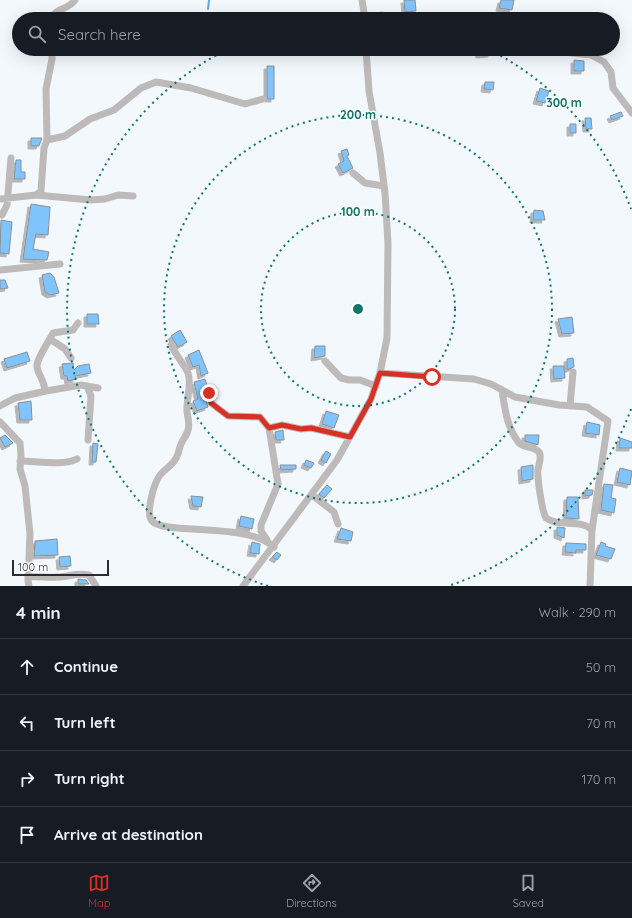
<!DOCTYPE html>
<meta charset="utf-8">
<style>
body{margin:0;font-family:Quicksand,sans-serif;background:#20242c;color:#f1f3f6}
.scale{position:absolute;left:12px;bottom:10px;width:97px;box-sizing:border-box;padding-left:4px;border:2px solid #2b2d2f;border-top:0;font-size:11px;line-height:14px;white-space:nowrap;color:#2b2d2f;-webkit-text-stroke:3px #fff;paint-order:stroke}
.stop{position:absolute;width:12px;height:12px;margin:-9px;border:3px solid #d93025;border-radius:50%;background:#fff}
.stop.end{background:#d93025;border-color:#fff;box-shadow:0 1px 4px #0008}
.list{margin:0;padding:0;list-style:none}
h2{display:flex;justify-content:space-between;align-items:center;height:52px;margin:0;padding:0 16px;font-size:17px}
h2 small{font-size:13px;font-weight:400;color:#9ea1a6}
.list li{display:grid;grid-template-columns:26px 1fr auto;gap:12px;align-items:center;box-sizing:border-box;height:56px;padding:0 16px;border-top:1px solid #363941}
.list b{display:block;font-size:15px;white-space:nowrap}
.list em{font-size:13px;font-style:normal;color:#9ea1a6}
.icon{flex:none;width:22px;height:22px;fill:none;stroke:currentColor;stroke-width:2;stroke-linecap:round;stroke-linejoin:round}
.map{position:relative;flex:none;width:632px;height:586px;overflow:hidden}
.search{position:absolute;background:#171b24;box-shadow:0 4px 16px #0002;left:12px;right:12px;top:12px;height:44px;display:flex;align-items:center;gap:10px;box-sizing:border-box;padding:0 14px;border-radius:22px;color:#9ea1a6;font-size:15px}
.sheet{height:276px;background:#171b24}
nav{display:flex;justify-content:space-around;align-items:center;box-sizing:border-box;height:56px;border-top:1px solid #363941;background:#171b24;font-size:11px;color:#9ea1a6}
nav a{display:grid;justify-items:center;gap:2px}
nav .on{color:#d93025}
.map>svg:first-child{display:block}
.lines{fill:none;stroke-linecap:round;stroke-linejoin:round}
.stream{stroke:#64a8df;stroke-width:2}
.building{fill:#80c4fd;stroke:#8b8f94;filter:url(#shadow)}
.street{stroke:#bdbab9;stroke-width:7}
.route{stroke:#d93025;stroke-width:5}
.ring{fill:none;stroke:#0f766e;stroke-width:2;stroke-dasharray:2 4}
.centre{fill:#0f766e;stroke:#fff;stroke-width:2}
.ring-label{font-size:12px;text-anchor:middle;font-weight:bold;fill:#0f766e;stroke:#fff;stroke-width:3;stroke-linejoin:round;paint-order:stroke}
</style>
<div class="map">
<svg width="632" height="586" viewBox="0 0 632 586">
<defs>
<filter id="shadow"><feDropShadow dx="-3" dy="3" stdDeviation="0" flood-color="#0004"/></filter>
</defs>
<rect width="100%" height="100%" fill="#f3f8fd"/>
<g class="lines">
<path class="stream" d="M 208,9 L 209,0"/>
</g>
<path class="building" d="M 404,0 L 415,0 L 416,11 L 405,12 Z
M 501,0 L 514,0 L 512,10 L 499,8 Z
M 478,49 L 490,49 L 491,54 L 479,55 Z
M 574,60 L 584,61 L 584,71 L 574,71 Z
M 267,66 L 274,66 L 274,99 L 268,99 L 267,96 Z
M 485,82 L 494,82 L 493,90 L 484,89 Z
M 540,88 L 549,91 L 545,103 L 536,101 Z
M 621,112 L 623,116 L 612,120 L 610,116 Z
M 585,118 L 591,118 L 592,129 L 586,129 Z
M 570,124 L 576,124 L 576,133 L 570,133 Z
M 31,138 L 42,138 L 39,146 L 31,146 Z
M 347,149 L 349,155 L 347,156 L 353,168 L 343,173 L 338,164 L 344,161 L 341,151 Z
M 16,160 L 21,160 L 21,172 L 25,172 L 25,179 L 14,179 Z
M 31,204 L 50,207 L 48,235 L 36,234 L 33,249 L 49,252 L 47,260 L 23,259 Z
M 534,210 L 543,211 L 545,220 L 533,220 Z
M 1,220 L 12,222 L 9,254 L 0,253 Z
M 50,273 L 54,277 L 59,293 L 50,295 L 45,292 L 42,275 Z
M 0,280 L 5,280 L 8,288 L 0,289 Z
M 87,314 L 98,314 L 99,324 L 87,324 Z
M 572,317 L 574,333 L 562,334 L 558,319 Z
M 180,330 L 187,342 L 178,347 L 171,336 Z
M 315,346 L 325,346 L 325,356 L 314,358 Z
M 199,350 L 208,373 L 201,376 L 199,365 L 193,367 L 188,355 Z
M 27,352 L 30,361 L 7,368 L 4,359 Z
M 573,358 L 574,367 L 567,370 L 567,359 Z
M 73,363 L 74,370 L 78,366 L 89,364 L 91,373 L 75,376 L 76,379 L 68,381 L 67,376 L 64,376 L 62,364 Z
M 553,366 L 564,366 L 565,378 L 554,379 Z
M 205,379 L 208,388 L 204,394 L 208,407 L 197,411 L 193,401 L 198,399 L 194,382 Z
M 31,401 L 32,420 L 20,420 L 18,403 Z
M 326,411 L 339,415 L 334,428 L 322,424 Z
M 587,422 L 600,425 L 599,435 L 585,433 Z
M 283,430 L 284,440 L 276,440 L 275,432 Z
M 5,435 L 13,443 L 5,447 L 0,438 Z
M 525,435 L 539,435 L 538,445 L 525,441 Z
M 620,438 L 632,442 L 632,448 L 619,448 Z
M 93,443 L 98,444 L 96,462 L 92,462 Z
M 326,451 L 331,454 L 326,463 L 321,460 Z
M 306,460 L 314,463 L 311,468 L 304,465 Z
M 280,465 L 296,465 L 296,469 L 281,470 Z
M 533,465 L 533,479 L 522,481 L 521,467 Z
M 620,468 L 632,471 L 630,485 L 617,482 Z
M 604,484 L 613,485 L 611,498 L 616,499 L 614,513 L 601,510 Z
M 327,485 L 332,489 L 324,498 L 319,494 Z
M 585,490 L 593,490 L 592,495 L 585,496 Z
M 191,496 L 203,497 L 201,507 L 193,506 Z
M 567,497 L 578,497 L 579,519 L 566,518 Z
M 241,516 L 254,519 L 252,529 L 239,526 Z
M 557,527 L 565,528 L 564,538 L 557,535 Z
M 341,528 L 353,532 L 351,541 L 337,539 Z
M 57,539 L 58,555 L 34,556 L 35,541 Z
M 252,542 L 260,544 L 259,554 L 250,553 Z
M 601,542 L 606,544 L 605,546 L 615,549 L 611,559 L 596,555 Z
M 566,543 L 586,544 L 586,550 L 576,550 L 576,553 L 565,552 Z
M 277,552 L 281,555 L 277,560 L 272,557 Z
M 70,556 L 71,566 L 60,567 L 59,557 Z
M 78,579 L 86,580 L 89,584 L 78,584 Z"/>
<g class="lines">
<path class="street" d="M 362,0 L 365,19
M 52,19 C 55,7 69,10 75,0
M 369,19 L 381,15 L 411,19
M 510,49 L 518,52 L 521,49
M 534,49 L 591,55 L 604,62 L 611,72 L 613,88 L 632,113
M 47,140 L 46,89 L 52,59 L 52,49
M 353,173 L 365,183 L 384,186
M 36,195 L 91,200 L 105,199 L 118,195 L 133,196
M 0,199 L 36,195 L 41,191 L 44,148 L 47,140 L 65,136 L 90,119 L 114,110 L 141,88 L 156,82 L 191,88 L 245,104 L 263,99
M 2,215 L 7,205 L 11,158
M 0,270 L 60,264
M 50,339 L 65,349 L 71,358
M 171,345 C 175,354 186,367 188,373 C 192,385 186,400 187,412 C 188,418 190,425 188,430 C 187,435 183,439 181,444 C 179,448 179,454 176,458 C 173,465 165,469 160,475 C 154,483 145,514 152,521 C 164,535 247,522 274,547
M 325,361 L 341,378 L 349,380 L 360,380 L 376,386
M 380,373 L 474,379 L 491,384 L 515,397 L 559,405 L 587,407 L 608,421 L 592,530
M 87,386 L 91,396 L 88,440
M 45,391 C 44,379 38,375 37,367 C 36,360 49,341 53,333 L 73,330 L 78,323
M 502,391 C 505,409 507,428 519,443 C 524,448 538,447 540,454 C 541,460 539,464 538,469 C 537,478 542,511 546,518 C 559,528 580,518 592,530 L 590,586
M 209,393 L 211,403 L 228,416 L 260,417 L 269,428 L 282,425 L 301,429 L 311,428 L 350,437
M 0,406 L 15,398 L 46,391 L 81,385 L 98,388
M 570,406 L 573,372
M 0,422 L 20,443 L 21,455 L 20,469 L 25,486 L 30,534 L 28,581 L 29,586
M 20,461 C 36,461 64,466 77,459
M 312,495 L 334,512 L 338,524
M 267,540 L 261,531 L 261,525 L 278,484 L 269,428
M 28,577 C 38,576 48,578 57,577 C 69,577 76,572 89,575 L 96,586
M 243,586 L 337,460 L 371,399 L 380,373 L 387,338 L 388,243 L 385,193 L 380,153 L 369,91 L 366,49"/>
</g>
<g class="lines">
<path class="route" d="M 209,393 L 211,403 L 228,416 L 260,417 L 269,428 L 282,425 L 301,429 L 311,428 L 350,437 L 371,399 L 380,373 L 432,377"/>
</g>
<g class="ring">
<circle cx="358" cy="309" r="97"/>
<circle cx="358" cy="309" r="194"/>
<path d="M631 409A291 291 0 0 1 448 586M268 586A291 291 0 0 1 226 50M335 19A291 291 0 0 1 381 19M490 50A291 291 0 0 1 631 209"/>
</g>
<circle cx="358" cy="309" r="6" class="centre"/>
<g class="ring-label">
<text x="564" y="107">300 m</text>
<text x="358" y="119">200 m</text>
<text x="358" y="216">100 m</text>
</g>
</svg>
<div class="scale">100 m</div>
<div class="stop" style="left:432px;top:377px"></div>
<div class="stop end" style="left:209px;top:393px"></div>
<div class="search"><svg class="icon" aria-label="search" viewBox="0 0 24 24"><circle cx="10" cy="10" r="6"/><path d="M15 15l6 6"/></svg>Search here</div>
</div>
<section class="sheet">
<h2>4 min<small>Walk · 290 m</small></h2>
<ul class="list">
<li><svg class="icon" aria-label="ahead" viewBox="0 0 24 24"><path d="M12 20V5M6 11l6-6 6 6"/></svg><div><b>Continue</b></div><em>50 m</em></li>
<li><svg class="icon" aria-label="left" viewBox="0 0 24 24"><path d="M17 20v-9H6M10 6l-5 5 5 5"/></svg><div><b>Turn left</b></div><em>70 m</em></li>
<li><svg class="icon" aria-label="right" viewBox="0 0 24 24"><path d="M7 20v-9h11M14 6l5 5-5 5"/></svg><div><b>Turn right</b></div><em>170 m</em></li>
<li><svg class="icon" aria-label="arrive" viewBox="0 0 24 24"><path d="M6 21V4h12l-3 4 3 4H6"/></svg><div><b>Arrive at destination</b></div></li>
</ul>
</section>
<nav>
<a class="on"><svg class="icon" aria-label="map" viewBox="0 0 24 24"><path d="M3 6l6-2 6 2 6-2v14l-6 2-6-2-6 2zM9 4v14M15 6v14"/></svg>Map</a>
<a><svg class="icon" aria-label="directions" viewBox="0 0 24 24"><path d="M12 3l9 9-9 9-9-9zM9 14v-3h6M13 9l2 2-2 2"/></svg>Directions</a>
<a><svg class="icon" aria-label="saved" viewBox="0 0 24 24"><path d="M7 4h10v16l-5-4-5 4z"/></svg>Saved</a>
</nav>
